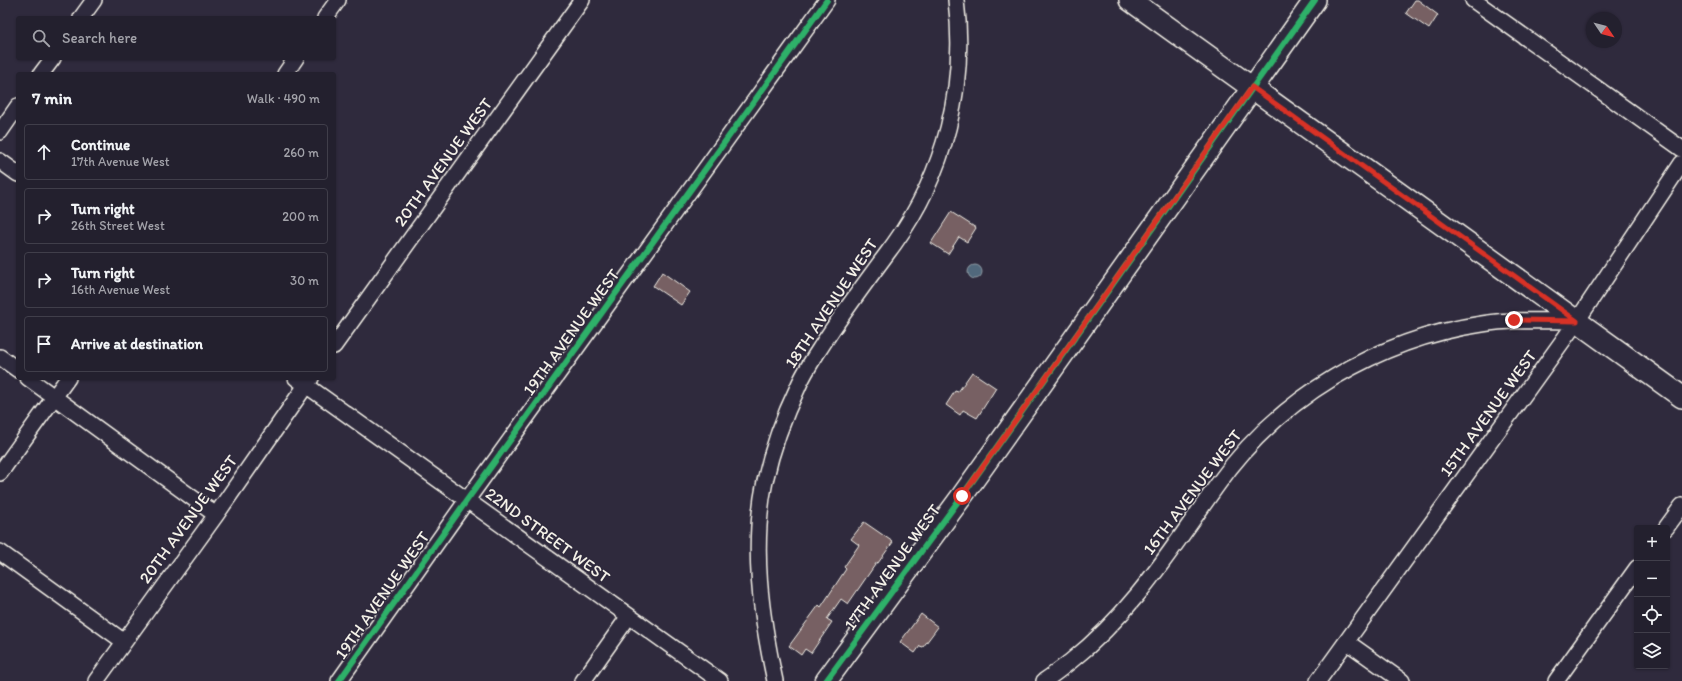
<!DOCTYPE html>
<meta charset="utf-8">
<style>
body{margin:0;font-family:Itim,sans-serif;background:#2f2d3a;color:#f1f3f6}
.controls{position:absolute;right:12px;bottom:12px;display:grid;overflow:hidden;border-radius:4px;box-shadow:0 1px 3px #0004}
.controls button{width:36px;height:36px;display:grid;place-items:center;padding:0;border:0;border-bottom:1px solid #403e4a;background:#23202e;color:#f1f3f6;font:20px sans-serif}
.compass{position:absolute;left:1586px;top:12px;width:36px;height:36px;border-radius:50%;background:#23202e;box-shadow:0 1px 3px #0004;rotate:125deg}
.stop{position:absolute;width:12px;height:12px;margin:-9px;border:3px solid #d93025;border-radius:50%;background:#fff}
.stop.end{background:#d93025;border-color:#fff;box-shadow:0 1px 4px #0008}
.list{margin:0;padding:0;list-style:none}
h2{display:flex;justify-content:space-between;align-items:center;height:52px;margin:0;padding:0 16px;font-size:17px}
h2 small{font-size:13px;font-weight:400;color:#a3a3aa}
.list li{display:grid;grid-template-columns:26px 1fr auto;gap:12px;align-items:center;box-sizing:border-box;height:56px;margin:0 8px 8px;padding:0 8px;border:1px solid #403e4a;border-radius:4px}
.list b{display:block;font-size:15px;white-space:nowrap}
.list p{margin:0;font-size:13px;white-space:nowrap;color:#a3a3aa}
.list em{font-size:13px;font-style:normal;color:#a3a3aa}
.icon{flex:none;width:22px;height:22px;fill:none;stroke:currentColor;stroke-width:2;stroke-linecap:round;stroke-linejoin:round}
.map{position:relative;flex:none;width:1682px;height:681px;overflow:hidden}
.search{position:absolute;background:#23202e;box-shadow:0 1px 3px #0004;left:16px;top:16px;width:320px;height:44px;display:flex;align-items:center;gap:10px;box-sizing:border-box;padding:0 14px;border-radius:4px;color:#a3a3aa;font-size:15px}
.panel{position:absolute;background:#23202e;box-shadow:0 1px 3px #0004;left:16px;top:72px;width:320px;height:308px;border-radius:4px}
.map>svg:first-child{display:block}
.water{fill:#51687c;stroke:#929fa7}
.building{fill:#776164;stroke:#f4f1e8}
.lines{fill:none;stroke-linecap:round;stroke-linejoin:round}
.street-casing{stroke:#f4f1e8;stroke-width:18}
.secondary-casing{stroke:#f4f1e8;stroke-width:24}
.street{stroke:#2f2a3d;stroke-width:15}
.secondary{stroke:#2f2a3d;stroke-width:21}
.cycleway-casing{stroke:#2f2a3d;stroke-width:8}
.cycleway{stroke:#2db169;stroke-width:6}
.route{stroke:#d93025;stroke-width:5}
.labels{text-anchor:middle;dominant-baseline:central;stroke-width:3;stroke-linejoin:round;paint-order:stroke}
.street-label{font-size:17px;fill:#f4f1e8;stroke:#2f2a3d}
</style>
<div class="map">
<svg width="1682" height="681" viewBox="0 0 1682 681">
<rect width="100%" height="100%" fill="#2f2a3d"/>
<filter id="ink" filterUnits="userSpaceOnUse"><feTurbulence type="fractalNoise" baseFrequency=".025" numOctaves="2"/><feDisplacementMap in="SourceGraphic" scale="8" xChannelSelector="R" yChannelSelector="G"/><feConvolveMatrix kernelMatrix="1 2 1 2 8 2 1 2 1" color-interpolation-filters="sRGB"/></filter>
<g filter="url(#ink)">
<path class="water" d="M968 272a7 7 0 1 1 14 0a7 7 0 1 1-14 0Z"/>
<path class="building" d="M 1415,0 L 1418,0 L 1438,15 L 1429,29 L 1406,13 Z
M 951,212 L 976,228 L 967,242 L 959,237 L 948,254 L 931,243 Z
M 662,272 L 690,292 L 681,305 L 653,286 Z
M 972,372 L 996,388 L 977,418 L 963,410 L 960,415 L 946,405 L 955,391 L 958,392 Z
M 864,522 L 893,542 L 878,563 L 877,562 L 848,604 L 841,599 L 827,619 L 832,622 L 811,653 L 805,649 L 801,655 L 789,646 L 819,605 L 821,607 L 846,569 L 844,567 L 859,545 L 851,539 Z
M 921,614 L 938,627 L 923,647 L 920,646 L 915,653 L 900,642 Z"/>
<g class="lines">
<defs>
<path id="street" d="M 1473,0 L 1682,149
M 81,18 L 94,0
M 325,18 L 338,0
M 41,74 L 53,58
M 285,74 L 296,58
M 0,132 L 18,106
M 0,161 L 18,174
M 334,346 L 582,0
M 0,357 L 18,370
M 28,378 L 216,515
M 296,378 L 720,681
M 0,473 L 68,378
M 1666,528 L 1682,506
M 0,552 L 123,641
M 1347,642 L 1402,681
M 96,681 L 216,515 L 311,378
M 339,681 L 467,500 L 827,0
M 583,681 L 629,616
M 775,681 C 761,616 751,547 765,481 C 772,449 784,416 798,387 C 805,370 816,355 826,339 C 847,307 871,275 894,244 C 945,173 967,86 956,0
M 1044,681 C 1053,675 1062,668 1071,661 C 1134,611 1172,548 1218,484 C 1279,398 1378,339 1482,324 C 1513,319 1545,321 1577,321
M 1318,681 L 1577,321 L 1682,163
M 1556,681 L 1637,568"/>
<path id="secondary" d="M 1130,0 L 1682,397
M 826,681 L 962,496 L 1315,0"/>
</defs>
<use href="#street" class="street-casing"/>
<use href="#secondary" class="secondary-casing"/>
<use href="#street" class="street"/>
<use href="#secondary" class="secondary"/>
<defs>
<path id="cycleway" d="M 339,681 L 467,500 L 827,0
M 826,681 L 962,496 L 1315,0"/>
</defs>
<use href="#cycleway" class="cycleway-casing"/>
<use href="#cycleway" class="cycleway"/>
</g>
</g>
<g class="lines" filter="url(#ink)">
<path class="route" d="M 962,496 L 1252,87 L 1577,321 L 1514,320"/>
</g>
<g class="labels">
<g class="street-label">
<text transform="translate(443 162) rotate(-54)">20TH AVENUE WEST</text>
<text transform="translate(831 303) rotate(-56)">18TH AVENUE WEST</text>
<text transform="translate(571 332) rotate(-54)">19TH AVENUE WEST</text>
<text transform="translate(1488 413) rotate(-54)">15TH AVENUE WEST</text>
<text transform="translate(1192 492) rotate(-53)">16TH AVENUE WEST</text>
<text transform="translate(188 519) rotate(-54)">20TH AVENUE WEST</text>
<text transform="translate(548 535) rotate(36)">22ND STREET WEST</text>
<text transform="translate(892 567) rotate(-54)">17TH AVENUE WEST</text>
<text transform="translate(382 595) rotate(-55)">19TH AVENUE WEST</text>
</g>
</g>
</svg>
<div class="controls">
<button>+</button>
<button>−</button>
<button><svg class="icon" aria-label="locate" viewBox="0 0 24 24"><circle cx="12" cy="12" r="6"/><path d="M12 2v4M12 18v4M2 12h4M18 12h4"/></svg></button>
<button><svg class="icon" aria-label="layers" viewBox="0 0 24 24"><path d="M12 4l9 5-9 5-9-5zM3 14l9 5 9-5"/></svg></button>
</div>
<svg class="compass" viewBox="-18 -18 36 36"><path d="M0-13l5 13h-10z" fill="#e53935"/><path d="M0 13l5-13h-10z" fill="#a3a3aa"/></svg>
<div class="stop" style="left:962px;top:496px"></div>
<div class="stop end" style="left:1514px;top:320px"></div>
<div class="search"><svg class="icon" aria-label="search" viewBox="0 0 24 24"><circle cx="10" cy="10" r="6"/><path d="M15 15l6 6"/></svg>Search here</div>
<section class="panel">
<h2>7 min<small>Walk · 490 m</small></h2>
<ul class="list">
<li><svg class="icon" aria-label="ahead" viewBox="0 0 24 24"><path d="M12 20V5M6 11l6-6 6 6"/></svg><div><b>Continue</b><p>17th Avenue West</p></div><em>260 m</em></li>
<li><svg class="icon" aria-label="right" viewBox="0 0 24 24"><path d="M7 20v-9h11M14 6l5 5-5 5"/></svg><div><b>Turn right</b><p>26th Street West</p></div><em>200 m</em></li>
<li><svg class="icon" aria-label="right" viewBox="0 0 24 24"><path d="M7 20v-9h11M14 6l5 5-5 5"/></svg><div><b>Turn right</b><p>16th Avenue West</p></div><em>30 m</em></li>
<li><svg class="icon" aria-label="arrive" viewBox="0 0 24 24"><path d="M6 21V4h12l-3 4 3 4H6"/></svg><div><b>Arrive at destination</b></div></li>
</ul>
</section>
</div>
